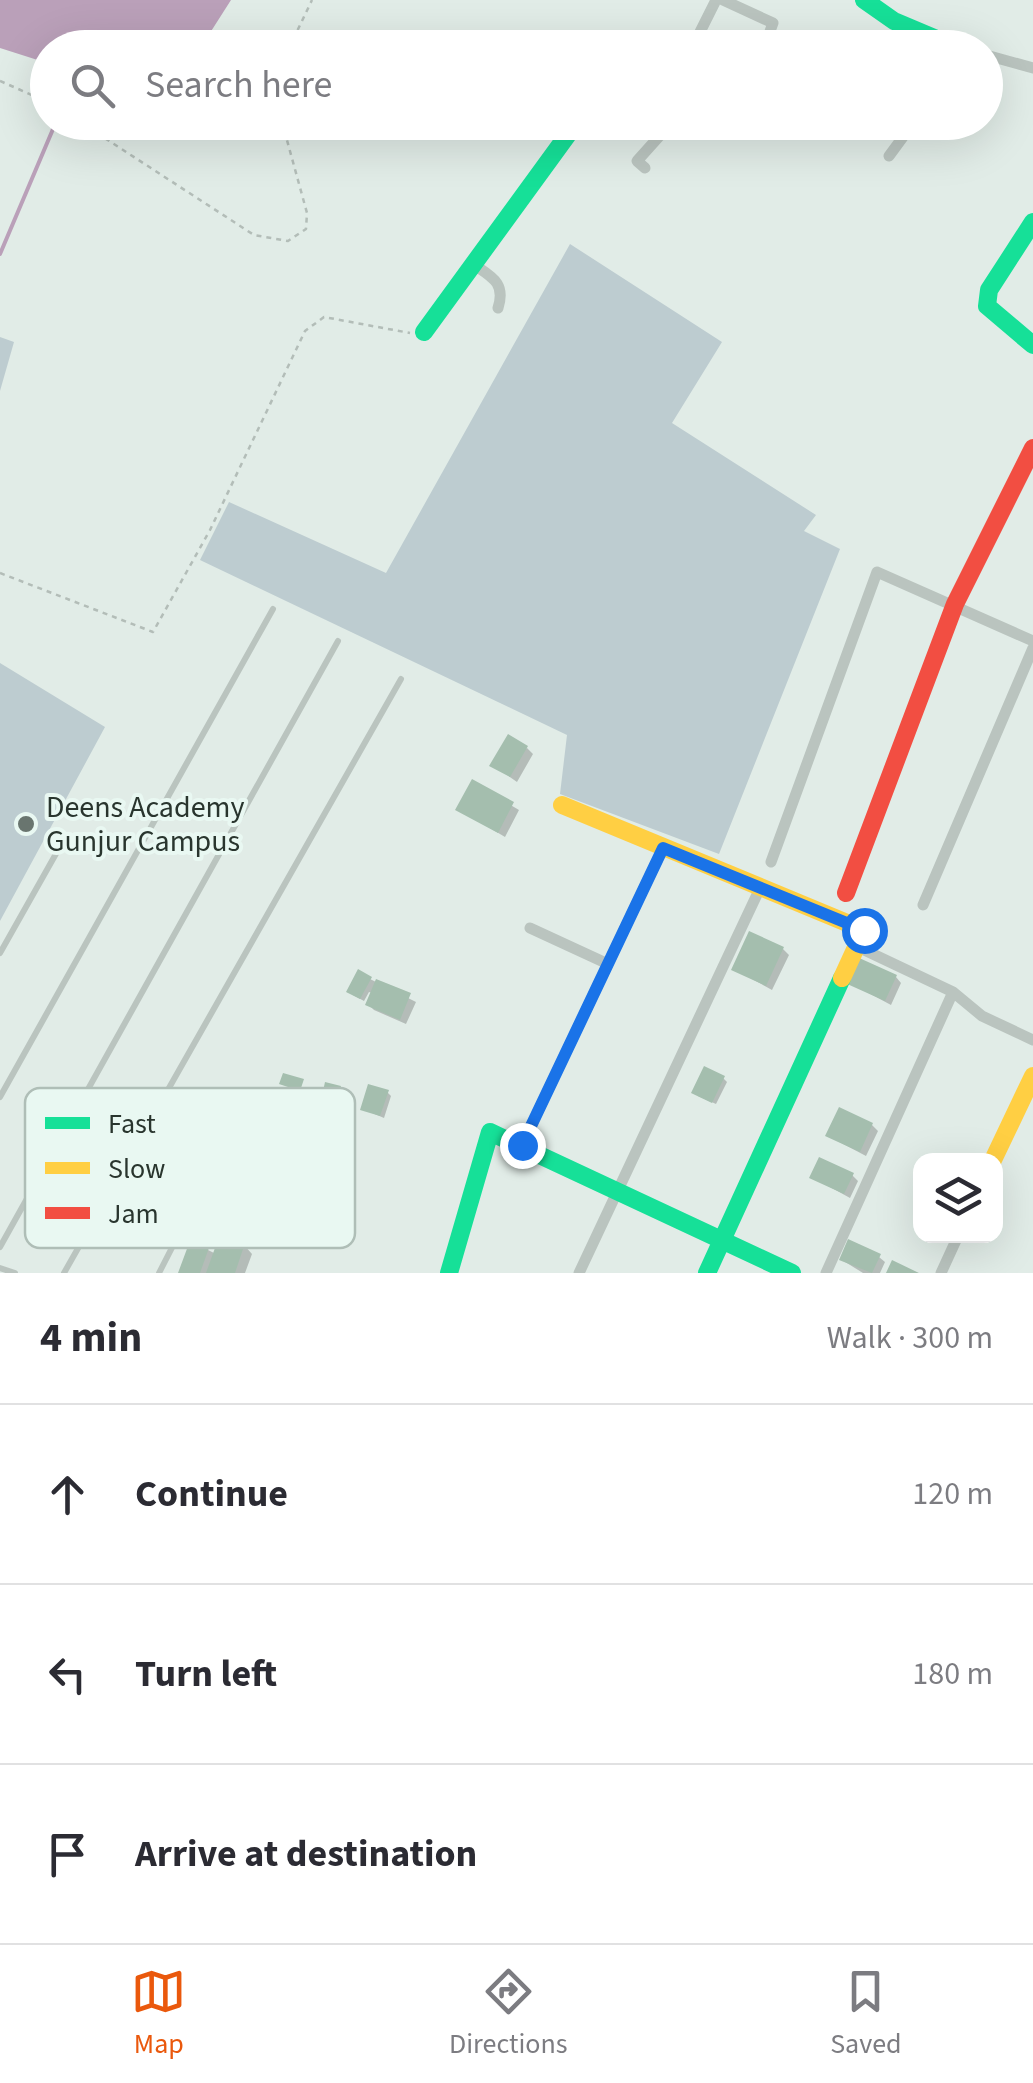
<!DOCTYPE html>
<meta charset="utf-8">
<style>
body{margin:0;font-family:"Source Sans 3",sans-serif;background:#f2f2f3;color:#2b2b33}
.controls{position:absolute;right:30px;bottom:30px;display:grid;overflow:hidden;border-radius:20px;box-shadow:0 10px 40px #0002}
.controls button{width:90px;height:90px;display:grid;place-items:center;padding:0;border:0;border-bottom:2px solid #e1e1e2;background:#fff;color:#2b2b33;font:50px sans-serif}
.stop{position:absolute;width:30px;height:30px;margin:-22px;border:8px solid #1a73e8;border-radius:50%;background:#fff}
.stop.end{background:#1a73e8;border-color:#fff;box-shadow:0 2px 10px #0008}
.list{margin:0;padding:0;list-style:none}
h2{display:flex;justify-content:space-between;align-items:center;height:130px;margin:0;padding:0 40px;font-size:42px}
h2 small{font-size:32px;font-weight:400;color:#7c7c81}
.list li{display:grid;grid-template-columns:65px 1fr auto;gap:30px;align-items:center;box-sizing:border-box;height:180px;padding:0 40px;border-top:2px solid #e1e1e2}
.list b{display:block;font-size:38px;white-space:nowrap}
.list em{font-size:32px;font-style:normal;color:#7c7c81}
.icon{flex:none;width:55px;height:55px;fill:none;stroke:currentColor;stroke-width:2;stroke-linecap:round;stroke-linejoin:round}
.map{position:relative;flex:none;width:1033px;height:1273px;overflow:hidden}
.search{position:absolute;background:#fff;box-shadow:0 10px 40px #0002;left:30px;right:30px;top:30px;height:110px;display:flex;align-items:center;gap:25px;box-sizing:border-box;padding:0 35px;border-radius:55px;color:#7c7c81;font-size:38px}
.sheet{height:670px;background:#fff}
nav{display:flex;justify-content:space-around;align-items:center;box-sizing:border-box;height:140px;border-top:2px solid #e1e1e2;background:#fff;font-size:28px;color:#7c7c81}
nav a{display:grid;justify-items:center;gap:5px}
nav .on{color:#ea580c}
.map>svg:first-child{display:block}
.green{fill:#bdccd0}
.water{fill:#baa0b9}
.shadow{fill:#0003}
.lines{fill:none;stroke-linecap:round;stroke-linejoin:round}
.stream{stroke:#baa0b9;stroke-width:4}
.building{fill:#a4beae}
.path{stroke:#b3bdb8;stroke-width:2.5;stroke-dasharray:5 5;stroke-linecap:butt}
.lane{stroke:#bac4bf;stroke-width:6}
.street{stroke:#bac4bf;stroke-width:11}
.fast{stroke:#16e098;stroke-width:18}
.slow{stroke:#ffcf43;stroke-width:18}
.jam{stroke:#f24e42;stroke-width:18}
.route{stroke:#1a73e8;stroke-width:12}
.poi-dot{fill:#69756f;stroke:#e9f8f2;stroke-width:4}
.labels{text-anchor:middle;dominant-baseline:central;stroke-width:8;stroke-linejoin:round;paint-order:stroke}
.poi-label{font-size:30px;fill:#29352e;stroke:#e9f8f2;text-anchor:start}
.key{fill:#e9f8f2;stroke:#afbeb7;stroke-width:2.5}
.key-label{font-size:28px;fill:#29352e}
</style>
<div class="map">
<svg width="1033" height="1273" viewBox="0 0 1033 1273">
<rect width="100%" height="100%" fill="#e1ece7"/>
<path class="green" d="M 570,244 L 722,342 L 672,423 L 816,515 L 804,531 L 840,549 L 719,854 L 560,794 L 567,735 L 200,560 L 229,502 L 386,573 Z
M 0,337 L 14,342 L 0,391 Z
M 0,663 L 105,727 L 0,921 Z"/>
<path class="water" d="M 0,0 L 231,0 L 201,47 L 48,48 L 47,63 L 0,48 Z"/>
<path class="shadow" d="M 527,748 L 533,754 L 517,782 L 493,765 Z
M 473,783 L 519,810 L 505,837 L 458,809 Z
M 783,949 L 789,955 L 772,990 L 734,969 Z
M 896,977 L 901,983 L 891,1005 L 848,982 Z
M 370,979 L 416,1002 L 406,1024 L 374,1010 L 368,1004 L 372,993 L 369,992 L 364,1001 L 353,995 Z
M 723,1078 L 727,1082 L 716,1104 L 698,1096 Z
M 340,1088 L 343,1092 L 339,1106 L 323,1099 Z
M 387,1092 L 391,1096 L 384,1118 L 363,1109 Z
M 872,1125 L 878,1131 L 866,1156 L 828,1136 Z
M 852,1175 L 858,1181 L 850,1198 L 812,1177 Z
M 192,1242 L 216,1254 L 244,1245 L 252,1254 L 245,1273 L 181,1273 Z
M 879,1257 L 885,1262 L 880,1273 L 863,1273 L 842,1260 Z"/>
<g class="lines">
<path class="stream" d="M 0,254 L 56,122"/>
</g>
<path class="building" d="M 508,734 L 528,746 L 510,777 L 489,766 Z
M 472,779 L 514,802 L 498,833 L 455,810 Z
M 749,931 L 784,947 L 766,986 L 731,970 Z
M 857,957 L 897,975 L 885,1001 L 845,983 Z
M 358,969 L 372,977 L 360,999 L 346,992 Z
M 376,979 L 411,993 L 400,1020 L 365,1005 Z
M 704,1066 L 725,1076 L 712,1103 L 691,1093 Z
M 283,1073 L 304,1079 L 300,1091 L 279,1084 Z
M 325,1082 L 341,1086 L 336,1104 L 321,1100 Z
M 368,1084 L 389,1090 L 380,1116 L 360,1110 Z
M 267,1087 L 289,1094 L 254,1200 L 231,1192 Z
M 839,1107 L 873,1123 L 860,1152 L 825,1136 Z
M 819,1157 L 854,1173 L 844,1194 L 809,1178 Z
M 220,1234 L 245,1243 L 235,1273 L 206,1273 Z
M 191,1238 L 210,1245 L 200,1273 L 178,1273 Z
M 848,1239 L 881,1254 L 872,1273 L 839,1260 Z
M 892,1260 L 919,1273 L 886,1273 Z"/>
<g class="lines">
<path class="path" d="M 289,48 L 312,0
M 0,81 L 48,102
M 80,122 L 254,235 L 288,241 L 306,229 L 307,213 L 282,122
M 0,573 L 153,632 L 210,530 L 305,331 L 324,317 L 410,333"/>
<path class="lane" d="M 0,953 L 66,836
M 0,1097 L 273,609
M 0,1247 L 338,641
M 0,1268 L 15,1273
M 64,1273 L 401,679
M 159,1273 L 248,1099"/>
<path class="street" d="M 723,0 L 773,23 L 764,48
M 692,48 L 716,0
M 986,55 L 1033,68
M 889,156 L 914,122
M 645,168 L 637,161 L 672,122
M 473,264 C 492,277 506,283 498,308
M 771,862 L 877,572 L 1033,641
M 923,905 L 1033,648
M 530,928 L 608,964
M 858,947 L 953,992 L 982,1016 L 1033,1040
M 522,1145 L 663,848
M 579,1273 L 761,886
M 826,1273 L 953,992
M 941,1273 L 958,1236"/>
<path class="fast" d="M 864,0 L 894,21 L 958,48
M 1033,222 L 989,290 L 987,306 L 1033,345
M 424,332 L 577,122
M 449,1273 L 490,1132 L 792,1273
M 707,1273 L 842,978"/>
<path class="slow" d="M 562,805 L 864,930 L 842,978
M 993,1160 L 1033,1076"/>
<path class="jam" d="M 846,893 L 955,604 L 1033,448"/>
</g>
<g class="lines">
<path class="route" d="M 522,1145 L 663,848 L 864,930"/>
</g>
<circle class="poi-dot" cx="26" cy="824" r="10"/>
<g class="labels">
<g class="poi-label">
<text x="46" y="807">Deens Academy<tspan x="46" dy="34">Gunjur Campus</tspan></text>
</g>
</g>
<rect x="25" y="1088" width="330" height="160" rx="15" class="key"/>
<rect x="45" y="1117" width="45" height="12" fill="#16e098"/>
<rect x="45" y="1162" width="45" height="12" fill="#ffcf43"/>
<rect x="45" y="1207" width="45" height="12" fill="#f24e42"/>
<g class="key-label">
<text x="108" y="1133">Fast</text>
<text x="108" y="1178">Slow</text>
<text x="108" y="1223">Jam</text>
</g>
</svg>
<div class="controls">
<button><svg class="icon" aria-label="layers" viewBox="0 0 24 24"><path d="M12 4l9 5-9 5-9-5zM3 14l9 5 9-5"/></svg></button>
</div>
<div class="stop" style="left:864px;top:930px"></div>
<div class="stop end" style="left:522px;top:1145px"></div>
<div class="search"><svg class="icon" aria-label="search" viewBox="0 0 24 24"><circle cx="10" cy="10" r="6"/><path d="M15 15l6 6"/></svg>Search here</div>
</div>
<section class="sheet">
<h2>4 min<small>Walk · 300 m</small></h2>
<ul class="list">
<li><svg class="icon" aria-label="ahead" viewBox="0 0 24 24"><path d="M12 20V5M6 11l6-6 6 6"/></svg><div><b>Continue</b></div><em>120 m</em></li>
<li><svg class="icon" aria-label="left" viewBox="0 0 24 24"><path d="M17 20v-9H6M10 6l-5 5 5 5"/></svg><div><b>Turn left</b></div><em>180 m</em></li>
<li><svg class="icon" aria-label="arrive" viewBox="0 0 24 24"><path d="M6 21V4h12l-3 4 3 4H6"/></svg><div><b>Arrive at destination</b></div></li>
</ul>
</section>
<nav>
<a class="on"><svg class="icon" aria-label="map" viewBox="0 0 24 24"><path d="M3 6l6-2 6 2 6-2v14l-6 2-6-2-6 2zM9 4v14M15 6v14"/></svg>Map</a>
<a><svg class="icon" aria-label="directions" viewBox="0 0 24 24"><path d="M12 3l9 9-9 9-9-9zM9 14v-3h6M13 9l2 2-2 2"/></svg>Directions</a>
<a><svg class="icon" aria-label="saved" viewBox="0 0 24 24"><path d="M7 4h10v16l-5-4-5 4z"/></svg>Saved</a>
</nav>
